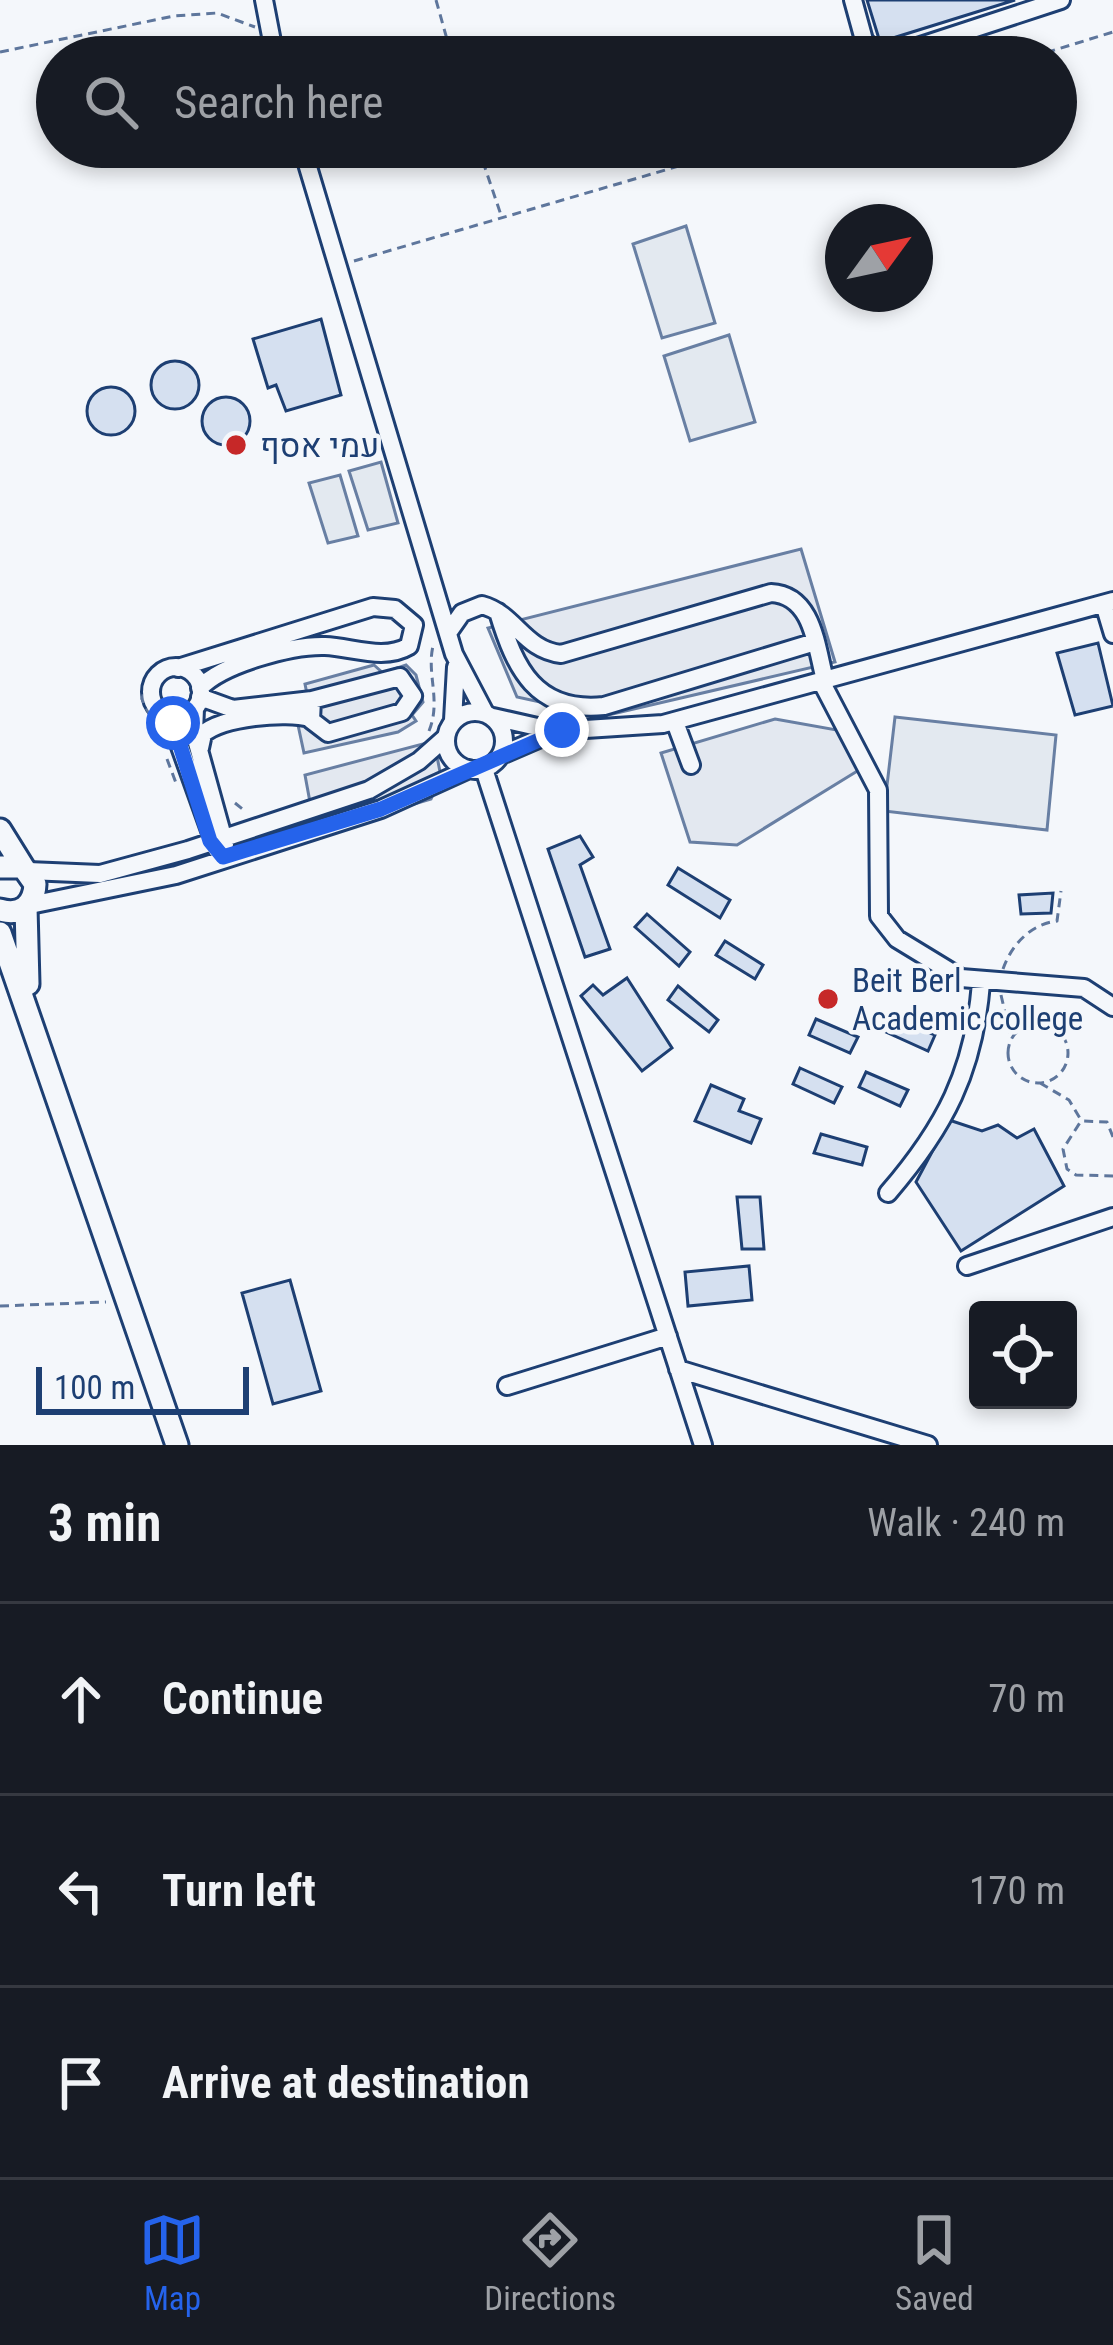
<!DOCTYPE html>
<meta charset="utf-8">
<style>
body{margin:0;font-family:"Roboto Condensed",Heebo,sans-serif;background:#20242c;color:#f1f3f6}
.controls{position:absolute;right:36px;bottom:36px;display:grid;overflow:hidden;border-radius:12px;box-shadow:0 6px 18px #0003}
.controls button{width:108px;height:108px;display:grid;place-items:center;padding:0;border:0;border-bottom:3px solid #363941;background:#171b24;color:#f1f3f6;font:60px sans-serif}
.compass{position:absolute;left:825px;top:204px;width:108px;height:108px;border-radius:50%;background:#171b24;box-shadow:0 6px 18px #0003;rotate:57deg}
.scale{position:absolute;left:36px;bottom:30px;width:213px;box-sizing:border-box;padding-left:12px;border:6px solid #1d3f73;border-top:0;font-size:33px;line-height:42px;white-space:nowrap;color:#1d3f73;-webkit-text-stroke:9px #f4f7fb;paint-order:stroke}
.stop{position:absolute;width:36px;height:36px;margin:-27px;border:9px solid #2563eb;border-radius:50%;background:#fff}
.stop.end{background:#2563eb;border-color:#fff;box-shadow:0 3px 12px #0008}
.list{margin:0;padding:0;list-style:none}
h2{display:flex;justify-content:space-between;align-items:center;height:156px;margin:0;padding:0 48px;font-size:51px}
h2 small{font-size:39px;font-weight:400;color:#9ea1a6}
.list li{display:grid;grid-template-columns:78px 1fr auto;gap:36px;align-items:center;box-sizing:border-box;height:192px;padding:0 48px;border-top:3px solid #363941}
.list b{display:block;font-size:45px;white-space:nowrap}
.list em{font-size:39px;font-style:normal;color:#9ea1a6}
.icon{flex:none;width:66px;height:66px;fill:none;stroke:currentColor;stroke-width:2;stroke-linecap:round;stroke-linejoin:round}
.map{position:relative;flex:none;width:1113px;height:1445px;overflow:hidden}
.search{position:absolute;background:#171b24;box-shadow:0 6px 18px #0003;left:36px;right:36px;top:36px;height:132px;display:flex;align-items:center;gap:30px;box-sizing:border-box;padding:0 42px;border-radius:66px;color:#9ea1a6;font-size:45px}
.sheet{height:732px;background:#171b24}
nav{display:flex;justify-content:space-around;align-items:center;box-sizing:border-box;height:168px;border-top:3px solid #363941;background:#171b24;font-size:33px;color:#9ea1a6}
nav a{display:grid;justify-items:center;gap:6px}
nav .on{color:#2563eb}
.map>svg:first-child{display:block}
.grass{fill:#e3e9f0;stroke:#687fa3;stroke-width:3}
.parking{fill:#e3e8f0;stroke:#687fa3;stroke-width:3}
.building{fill:#d5e0f0;stroke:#1d3f73;stroke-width:3}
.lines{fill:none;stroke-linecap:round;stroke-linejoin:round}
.minor-casing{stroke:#1d3f73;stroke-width:22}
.major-casing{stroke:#1d3f73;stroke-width:27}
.path{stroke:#5e769c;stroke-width:3;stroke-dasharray:9 6;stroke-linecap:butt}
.minor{stroke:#f4f7fb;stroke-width:16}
.major{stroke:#f4f7fb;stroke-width:21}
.route{stroke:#2563eb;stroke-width:15}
.poi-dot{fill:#c62828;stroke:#f4f7fb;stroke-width:4.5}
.labels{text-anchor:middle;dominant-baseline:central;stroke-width:9;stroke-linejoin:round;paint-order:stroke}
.poi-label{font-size:33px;fill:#1d3f73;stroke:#f4f7fb;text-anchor:start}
</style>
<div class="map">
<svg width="1113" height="1445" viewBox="0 0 1113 1445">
<rect width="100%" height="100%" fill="#f4f7fb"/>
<path class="grass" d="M 686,226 L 715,323 L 662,338 L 633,244 Z
M 729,335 L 755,422 L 690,441 L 664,356 Z
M 381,462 L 398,523 L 368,530 L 349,471 Z
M 340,475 L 358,536 L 328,543 L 309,483 Z
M 895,717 L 1056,735 L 1047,830 L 884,811 Z"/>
<path class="parking" d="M 801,549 L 835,662 L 604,716 L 517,697 L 488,628 Z
M 374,665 L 383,673 L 406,665 L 416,675 L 423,702 L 412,715 L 416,721 L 398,732 L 304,753 L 292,697 L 307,694 L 305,684 Z
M 775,719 L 837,730 L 859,770 L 737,845 L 690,842 L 661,753 Z
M 434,741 L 441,777 L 431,799 L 327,830 L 312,813 L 305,775 Z"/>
<path class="building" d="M 867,0 L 1015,0 L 880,42 Z
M 321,319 L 341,395 L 286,411 L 276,385 L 268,388 L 253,339 Z
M151 385a24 24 0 1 1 48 0a24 24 0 1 1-48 0Z
M87 411a24 24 0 1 1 48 0a24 24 0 1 1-48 0Z
M202 421a24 24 0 1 1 48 0a24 24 0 1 1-48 0Z
M 1098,643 L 1113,706 L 1075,715 L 1057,653 Z
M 580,836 L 593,857 L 580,865 L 610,949 L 585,957 L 548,849 Z
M 678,868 L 730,900 L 720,918 L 668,885 Z
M 1053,893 L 1051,913 L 1021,914 L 1019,895 Z
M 647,914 L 690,952 L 679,966 L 635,927 Z
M 725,941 L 763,965 L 755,979 L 716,955 Z
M 627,978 L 672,1048 L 642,1071 L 581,996 L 593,985 L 603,995 Z
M 678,986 L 718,1020 L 709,1032 L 668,1000 Z
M 893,1017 L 935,1035 L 928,1051 L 886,1032 Z
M 816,1019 L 858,1037 L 850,1053 L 809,1035 Z
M 800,1068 L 842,1087 L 834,1103 L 793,1084 Z
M 866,1072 L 908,1090 L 900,1106 L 859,1087 Z
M 711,1085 L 744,1099 L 739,1111 L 761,1119 L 751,1143 L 695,1121 Z
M 949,1120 L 982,1131 L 998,1125 L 1017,1138 L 1034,1129 L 1064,1186 L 961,1251 L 916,1182 Z
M 821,1134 L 867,1147 L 862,1165 L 814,1153 Z
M 737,1197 L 760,1197 L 764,1249 L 742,1249 Z
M 749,1266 L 752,1300 L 688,1306 L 685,1272 Z
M 290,1280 L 321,1391 L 273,1404 L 242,1293 Z"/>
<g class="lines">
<defs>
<path id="minor" d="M 264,0 L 275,57
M 853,0 L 864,40 L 877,55 L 893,55 L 1061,0
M 302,147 L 454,654 L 485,713
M 1104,604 L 1113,634
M 498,612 C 515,669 536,713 604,706 L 815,642
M 448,633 L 462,613 L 482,605 C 515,614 524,650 561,654 L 771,593 C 813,595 816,646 825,680
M151 692a25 25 0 1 1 50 0a25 25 0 1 1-50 0Z
M 178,668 L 373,607 L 395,609 L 414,625 L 409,646 C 384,661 352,647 325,646 C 292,645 222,664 200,688
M 400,677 L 413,696 L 402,712 L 328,733 L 311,720 L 312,700 Z
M 821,681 L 878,790 L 879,916 L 897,939 L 961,978 L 1084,988 L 1113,1007
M 200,697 L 233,709 L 312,700
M 195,709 L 194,732 L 225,844
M446 741a29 29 0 1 1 58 0a29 29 0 1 1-58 0Z
M 169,716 L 217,850
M 493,717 L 555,731 L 663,724 L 1113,601
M 453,720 L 456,667
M 675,722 L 691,765
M 200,748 L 203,734 C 222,717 286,711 310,718
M 501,755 L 550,734
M 484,769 L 703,1445
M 28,871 L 100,874 L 188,850 L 369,790 L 419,761 L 445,738
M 30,905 L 176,875 L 381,809 L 469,769
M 888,1193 C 945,1127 974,1071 981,983
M 967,1266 L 1113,1217
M 678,1369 L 928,1445
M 507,1386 L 668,1336"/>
<path id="major" d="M 0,830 L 23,867
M 0,867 L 23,867 L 35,884 C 34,905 21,916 0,910
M 26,907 L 28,984
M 0,933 L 177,1445"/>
</defs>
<use href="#minor" class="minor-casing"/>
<use href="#major" class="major-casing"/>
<path class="path" d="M 436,0 L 452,57
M 0,52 L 174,16 L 217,13 L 255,27
M 1032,57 L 1113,32
M 478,147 L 502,218
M 354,261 L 744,147
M 147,680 L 142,699 L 153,722
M 429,731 C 442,699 425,673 434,642
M 167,759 L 176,783
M 235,803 L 246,812
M 1003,969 C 1012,944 1031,924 1057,921 L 1061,891
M 1001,995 L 1011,1038
M1008 1053a30 30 0 1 1 60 0a30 30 0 1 1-60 0Z
M 1040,1083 L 1069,1100 L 1081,1120
M 1113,1137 L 1107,1122 L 1081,1121 L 1063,1149 L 1067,1169 L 1076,1175 L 1113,1176
M 0,1306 L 106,1302"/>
<use href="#minor" class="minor"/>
<use href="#major" class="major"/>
</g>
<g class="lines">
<path class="route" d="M 173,723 L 210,841 L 223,857 L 381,809 L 562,730"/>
</g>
<g class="poi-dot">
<circle cx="236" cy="445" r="12"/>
<circle cx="828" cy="999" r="12"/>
</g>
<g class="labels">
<g class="poi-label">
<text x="260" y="445">עמי אסף</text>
<text x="852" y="980">Beit Berl<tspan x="852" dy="38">Academic college</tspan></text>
</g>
</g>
</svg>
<div class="controls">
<button><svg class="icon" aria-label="locate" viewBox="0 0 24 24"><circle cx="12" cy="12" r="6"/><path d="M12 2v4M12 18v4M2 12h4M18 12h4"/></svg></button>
</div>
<svg class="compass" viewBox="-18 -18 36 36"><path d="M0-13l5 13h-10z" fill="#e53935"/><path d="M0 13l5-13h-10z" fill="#9ea1a6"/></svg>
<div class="scale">100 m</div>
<div class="stop" style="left:173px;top:723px"></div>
<div class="stop end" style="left:562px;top:730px"></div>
<div class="search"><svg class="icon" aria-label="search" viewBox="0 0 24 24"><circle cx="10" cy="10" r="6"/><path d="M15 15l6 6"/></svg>Search here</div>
</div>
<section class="sheet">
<h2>3 min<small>Walk · 240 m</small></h2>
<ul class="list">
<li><svg class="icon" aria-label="ahead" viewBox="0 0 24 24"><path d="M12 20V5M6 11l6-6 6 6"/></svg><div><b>Continue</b></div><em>70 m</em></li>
<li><svg class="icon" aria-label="left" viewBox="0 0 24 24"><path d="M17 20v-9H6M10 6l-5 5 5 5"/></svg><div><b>Turn left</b></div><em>170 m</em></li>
<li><svg class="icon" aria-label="arrive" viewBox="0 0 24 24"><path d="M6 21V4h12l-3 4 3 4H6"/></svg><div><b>Arrive at destination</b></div></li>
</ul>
</section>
<nav>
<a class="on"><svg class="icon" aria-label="map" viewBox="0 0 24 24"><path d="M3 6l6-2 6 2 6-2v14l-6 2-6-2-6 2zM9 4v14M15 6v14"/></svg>Map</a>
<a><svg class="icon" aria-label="directions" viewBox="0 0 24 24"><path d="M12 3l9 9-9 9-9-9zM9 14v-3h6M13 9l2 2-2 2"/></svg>Directions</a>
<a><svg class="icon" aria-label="saved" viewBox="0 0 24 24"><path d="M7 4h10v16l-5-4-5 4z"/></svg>Saved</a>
</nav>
